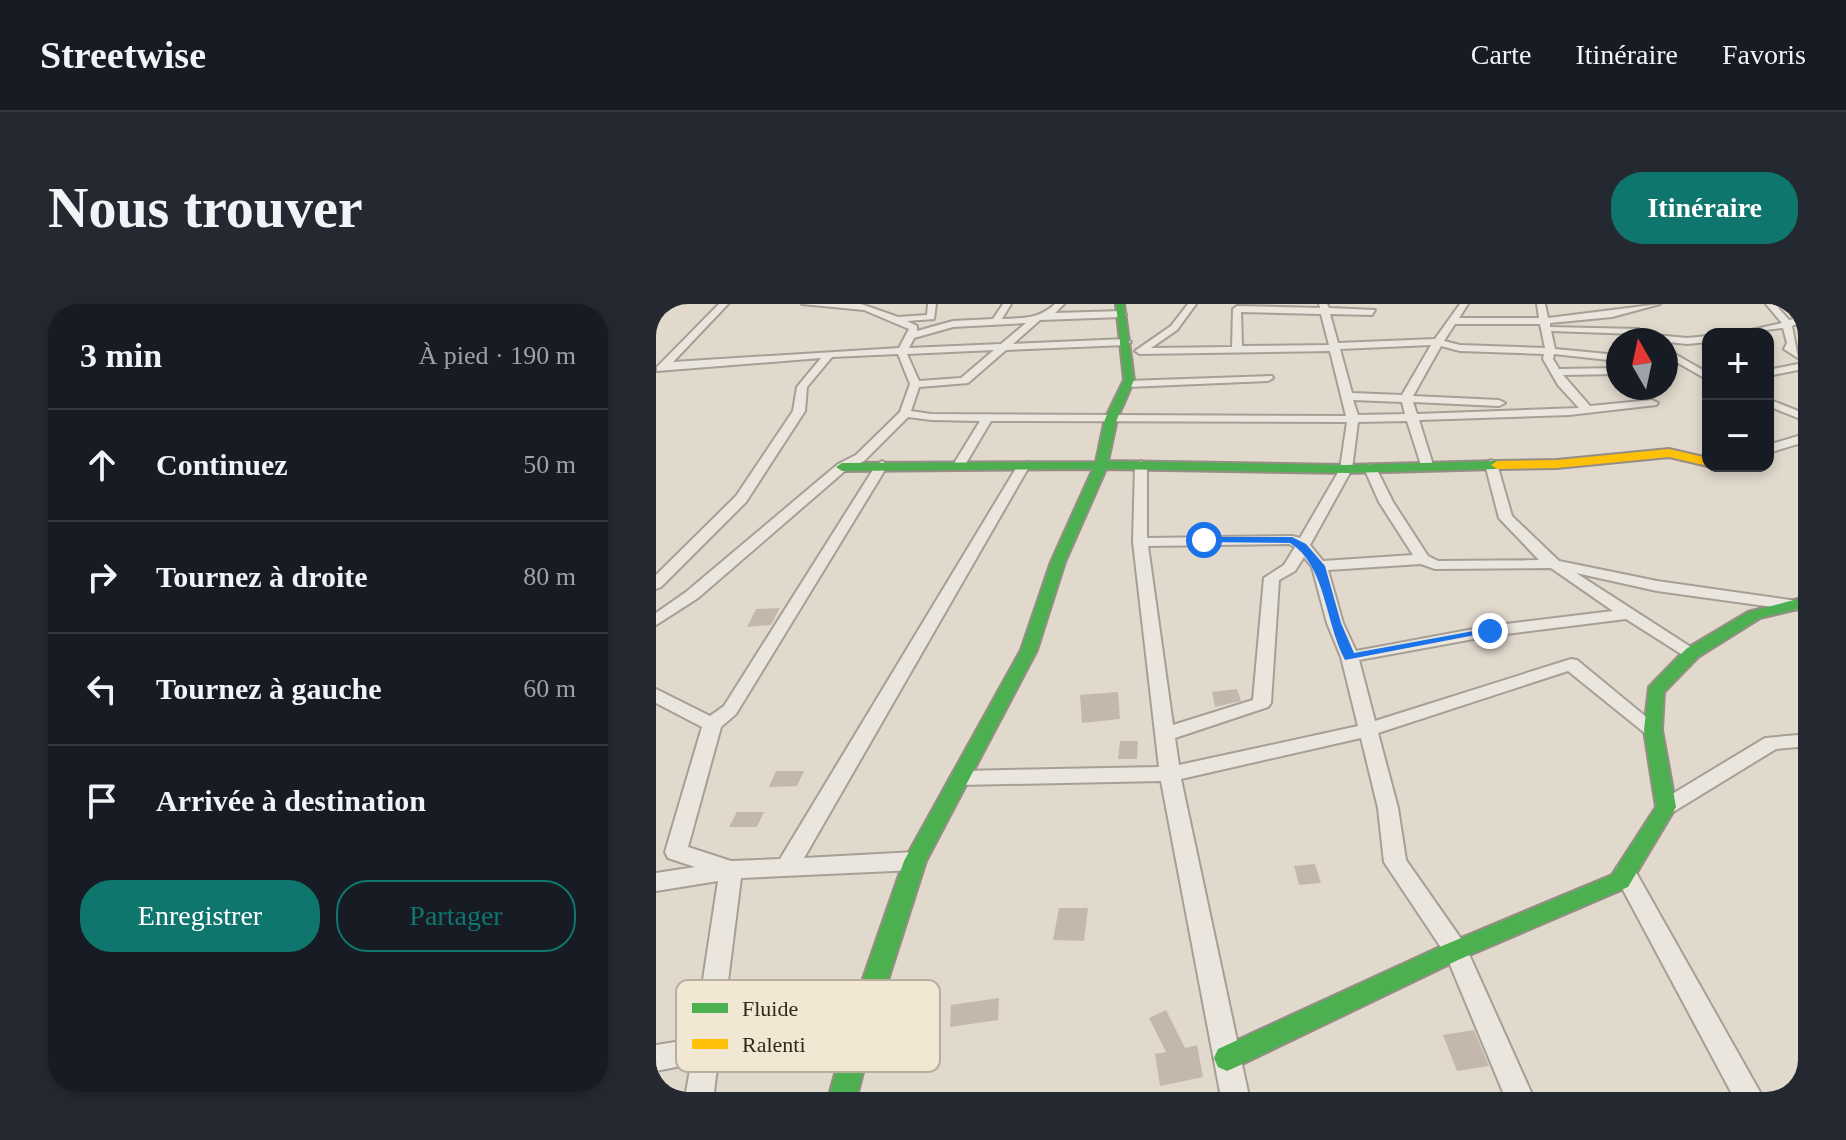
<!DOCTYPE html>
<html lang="fr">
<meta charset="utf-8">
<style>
body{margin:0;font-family:Georgia,serif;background:#242831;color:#f1f3f6}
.controls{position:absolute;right:24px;top:24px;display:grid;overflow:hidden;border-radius:16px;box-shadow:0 4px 12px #0003}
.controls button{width:72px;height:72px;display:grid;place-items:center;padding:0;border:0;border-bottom:2px solid #363941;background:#171b24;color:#f1f3f6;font:40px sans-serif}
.compass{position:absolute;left:950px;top:24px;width:72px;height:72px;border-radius:50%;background:#171b24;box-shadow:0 4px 12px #0003;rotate:351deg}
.stop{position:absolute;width:24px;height:24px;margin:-18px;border:6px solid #1a73e8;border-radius:50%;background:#fff}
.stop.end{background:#1a73e8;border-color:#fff;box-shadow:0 2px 8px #0008}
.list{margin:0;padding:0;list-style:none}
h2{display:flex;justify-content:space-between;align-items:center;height:104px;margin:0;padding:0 32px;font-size:34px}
h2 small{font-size:26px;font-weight:400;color:#9ea1a6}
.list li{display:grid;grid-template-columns:52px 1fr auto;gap:24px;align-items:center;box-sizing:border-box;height:112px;padding:0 32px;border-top:2px solid #363941}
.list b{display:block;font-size:30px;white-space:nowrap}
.list em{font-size:26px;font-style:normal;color:#9ea1a6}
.actions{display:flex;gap:16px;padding:24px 32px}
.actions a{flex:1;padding:18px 0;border:2px solid #0f766e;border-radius:32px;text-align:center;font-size:28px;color:#0f766e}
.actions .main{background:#0f766e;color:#fff}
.icon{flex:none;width:44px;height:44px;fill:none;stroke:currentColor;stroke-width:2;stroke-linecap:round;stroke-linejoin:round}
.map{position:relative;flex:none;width:1142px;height:788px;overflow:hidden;border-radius:32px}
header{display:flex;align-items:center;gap:48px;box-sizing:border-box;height:112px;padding:0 40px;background:#171b24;border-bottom:2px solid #363941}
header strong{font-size:38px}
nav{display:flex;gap:44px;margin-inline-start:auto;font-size:28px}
.intro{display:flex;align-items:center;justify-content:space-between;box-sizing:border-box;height:192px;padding:0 48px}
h1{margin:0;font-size:56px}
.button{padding:20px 36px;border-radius:32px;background:#0f766e;color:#fff;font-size:28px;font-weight:700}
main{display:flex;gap:48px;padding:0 48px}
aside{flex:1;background:#171b24;border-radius:32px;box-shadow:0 4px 12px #0003}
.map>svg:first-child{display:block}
.building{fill:#c4b8ad}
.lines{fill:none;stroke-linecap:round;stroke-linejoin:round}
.street-casing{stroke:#a69f96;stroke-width:4}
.fast-casing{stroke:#968e85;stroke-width:4}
.slow-casing{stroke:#968e85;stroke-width:4}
.street{fill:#eae5dd;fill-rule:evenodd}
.fast{fill:#4caf50;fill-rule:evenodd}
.slow{fill:#ffc107;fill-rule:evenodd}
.route{fill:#1a73e8}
.key{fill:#f1e7d3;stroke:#b8ae9d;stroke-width:2}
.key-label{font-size:22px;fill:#33281f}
</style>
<header>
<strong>Streetwise</strong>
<nav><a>Carte</a><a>Itinéraire</a><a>Favoris</a></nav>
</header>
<div class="intro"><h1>Nous trouver</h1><a class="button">Itinéraire</a></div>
<main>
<aside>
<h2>3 min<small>À pied · 190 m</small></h2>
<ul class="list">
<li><svg class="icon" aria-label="ahead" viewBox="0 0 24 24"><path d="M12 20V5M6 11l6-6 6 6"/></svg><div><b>Continuez</b></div><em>50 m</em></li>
<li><svg class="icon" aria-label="right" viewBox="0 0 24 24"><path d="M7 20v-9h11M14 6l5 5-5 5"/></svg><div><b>Tournez à droite</b></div><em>80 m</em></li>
<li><svg class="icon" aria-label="left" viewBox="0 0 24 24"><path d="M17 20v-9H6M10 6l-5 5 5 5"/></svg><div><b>Tournez à gauche</b></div><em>60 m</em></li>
<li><svg class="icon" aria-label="arrive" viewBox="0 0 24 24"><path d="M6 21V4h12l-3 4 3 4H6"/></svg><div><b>Arrivée à destination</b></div></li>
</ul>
<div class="actions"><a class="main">Enregistrer</a><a>Partager</a></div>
</aside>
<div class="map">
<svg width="1142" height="788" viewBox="0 0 1142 788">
<rect width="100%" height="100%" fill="#e1d9cc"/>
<path class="building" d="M 124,304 L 115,321 L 91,323 L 100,305 Z
M 581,385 L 585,397 L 559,403 L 556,388 Z
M 462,388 L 464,415 L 426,419 L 424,391 Z
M 464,437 L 482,437 L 481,455 L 462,455 Z
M 120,467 L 148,467 L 141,482 L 113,483 Z
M 81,508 L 108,508 L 101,523 L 73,523 Z
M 659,560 L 665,579 L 643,581 L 638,562 Z
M 403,604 L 432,604 L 428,637 L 397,636 Z
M 343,694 L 342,716 L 294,723 L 295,701 Z
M 510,706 L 529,744 L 541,741 L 547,773 L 504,782 L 499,750 L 510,748 L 493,714 Z
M 818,726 L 833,762 L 801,767 L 787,731 Z"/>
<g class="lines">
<defs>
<path id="street" d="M 63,0 L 72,0 L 17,58 L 243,44 L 253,25 L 208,6 L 146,0 L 205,0 L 242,13 L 271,11 L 272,0 L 280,0 L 278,15 L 251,17 L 261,22 L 261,27 L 297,17 L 337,15 L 347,0 L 355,0 L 346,15 C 367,14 383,15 399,0 L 408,0 L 399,9 L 466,7 L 470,10 L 466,13 L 384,16 L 357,40 L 470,35 L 475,38 L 470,41 L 350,46 L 312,79 L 263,83 L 255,107 L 275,110 L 690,112 L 674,47 L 484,50 L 479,47 L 515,22 L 532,0 L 540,0 L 521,26 L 495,44 L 576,43 L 577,5 L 581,2 L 664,4 L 663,0 L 671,0 L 673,4 L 719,6 L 716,11 L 674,10 L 682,39 L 779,35 L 804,0 L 812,0 L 803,14 L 883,14 L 881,0 L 889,0 L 892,14 L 1004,0 L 956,13 L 894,19 L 894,23 L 983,25 L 983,29 L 980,30 L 895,27 L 899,45 L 962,51 L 962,57 L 898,50 L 897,55 L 903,65 L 962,64 L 962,70 L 907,71 L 934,102 L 996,96 L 1002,99 L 1000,101 L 913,111 L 763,116 L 777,161 L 771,165 L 765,161 L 751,117 L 702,118 L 696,165 L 654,241 L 667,257 L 757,251 L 723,198 L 708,164 L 714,160 L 720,164 L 737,198 L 772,252 L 782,257 L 883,256 L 843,214 L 829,160 L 835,156 L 841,160 L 856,212 L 903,257 L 1001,277 L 1142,297 L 1142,305 L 1139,306 L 1001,287 L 920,269 L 1044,349 L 1042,353 L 1030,353 L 970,315 L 834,332 L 703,356 L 719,417 L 915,355 L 921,356 L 1006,426 L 997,432 L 990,430 L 912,367 L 722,429 L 742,504 L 750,556 L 808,639 L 875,788 L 847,788 L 790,651 L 728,558 L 722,504 L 705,434 L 525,475 L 592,788 L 564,788 L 505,477 L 304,481 L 297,479 L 294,474 L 297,469 L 304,467 L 503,463 L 477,238 L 479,161 L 485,157 L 491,161 L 491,234 L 636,232 L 644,234 L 684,165 L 691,118 L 335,117 L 309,161 L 303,165 L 297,161 L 324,117 L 275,116 L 252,113 L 208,157 L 190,166 L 42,294 L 0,321 L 0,309 L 30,288 L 182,160 L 200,151 L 244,108 L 254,80 L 242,50 L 176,53 L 151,83 L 149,107 L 90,198 L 5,283 L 0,285 L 0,271 L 80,192 L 137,107 L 141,83 L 165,54 L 1,67 L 1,63 ZM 585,8 L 665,10 L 673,41 L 586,42 ZM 370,19 L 345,40 L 253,44 L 258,34 L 297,23 ZM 799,20 L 884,20 L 889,44 L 804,41 L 788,37 ZM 775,41 L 746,91 L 696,89 L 684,45 ZM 785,42 L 804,47 L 888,50 L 887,55 L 902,81 L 923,104 L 761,110 L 757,98 L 843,102 L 849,99 L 843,96 L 757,92 ZM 338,46 L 305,74 L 263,77 L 251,50 ZM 697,96 L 746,98 L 749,110 L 702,111 ZM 633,240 L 639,243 L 628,261 L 608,274 L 597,396 L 517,421 L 492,242 ZM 648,253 L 656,263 L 671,319 L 685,353 L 702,422 L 523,461 L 519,434 L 612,403 L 615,399 L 623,276 L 639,267 ZM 765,260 L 779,265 L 895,264 L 957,307 L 834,322 L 700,347 L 687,319 L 672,266 Z
M 1110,0 L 1119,0 L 1133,16 L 1142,14 L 1142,19 L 1136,22 L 1142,54 L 1128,45 L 1131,39 L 1127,24 L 1077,30 L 1126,19 Z
M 988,30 L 1031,34 L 1052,32 L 1052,38 L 1031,40 L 985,35 L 983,33 Z
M 1010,45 L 1052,69 L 1052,76 L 1010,52 Z
M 1142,60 L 1142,66 L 1112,72 L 1112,66 Z
M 616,72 L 617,74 L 612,77 L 472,83 L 467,80 L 472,77 Z
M 1112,95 L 1142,107 L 1142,114 L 1112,102 Z
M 1142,132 L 1142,140 L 1112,149 L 1112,141 Z
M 226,157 L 232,161 L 80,410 L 65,423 L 32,543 L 75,557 L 124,555 L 362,161 L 372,158 L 374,161 L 148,554 L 259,548 L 267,551 L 270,557 L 267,563 L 259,566 L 85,574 L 58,788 L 30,788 L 35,760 L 0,767 L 0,741 L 38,735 L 62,577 L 0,587 L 0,569 L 39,563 L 12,554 L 9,548 L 46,423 L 0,399 L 0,385 L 54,412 L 68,402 L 220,161 Z
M 1142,431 L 1142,443 L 1120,445 L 1017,508 L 1003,508 L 1000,503 L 1003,498 L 1109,434 Z
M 969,560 L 977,563 L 1104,788 L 1075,788 L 958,569 L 961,563 Z"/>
<path id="fast" d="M 460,0 L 468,0 L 478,76 L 461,115 L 452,157 L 690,161 L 841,157 L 847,161 L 841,165 L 690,169 L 450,165 L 409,258 L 381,346 L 270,557 L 225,698 L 202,788 L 174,788 L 199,698 L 248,557 L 365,346 L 395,258 L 437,165 L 186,167 L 180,163 L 186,159 L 440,158 L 449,115 L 468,76 Z
M 1142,295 L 1142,305 L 1104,314 L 1042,353 L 1008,388 L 1006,426 L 1020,503 L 972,583 L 802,656 L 580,763 L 571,767 L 562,763 L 558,754 L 562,745 L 786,642 L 956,571 L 1000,503 L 988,426 L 993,383 L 1030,345 L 1092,308 Z"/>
<path id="slow" d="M 1013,145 L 1052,154 L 1052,162 L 1013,153 L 901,164 L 841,165 L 835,161 L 841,157 L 901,156 Z"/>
</defs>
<use href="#street" class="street-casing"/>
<use href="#fast" class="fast-casing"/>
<use href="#slow" class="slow-casing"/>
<use href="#street" class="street"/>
<use href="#fast" class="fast"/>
<use href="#slow" class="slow"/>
</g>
<path class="route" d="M 548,233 L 636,233 L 650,240 L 669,262 L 685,319 L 698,349 L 834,324 L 840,327 L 689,356 C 669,319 670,261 634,239 L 545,238 L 545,233 Z"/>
<rect x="20" y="676" width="264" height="92" rx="12" class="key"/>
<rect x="36" y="699" width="36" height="10" fill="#4caf50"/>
<rect x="36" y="735" width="36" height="10" fill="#ffc107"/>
<g class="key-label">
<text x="86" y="712">Fluide</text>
<text x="86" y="748">Ralenti</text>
</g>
</svg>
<div class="controls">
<button>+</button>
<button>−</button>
</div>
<svg class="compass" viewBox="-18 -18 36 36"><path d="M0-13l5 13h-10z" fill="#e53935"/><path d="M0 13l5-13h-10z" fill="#9ea1a6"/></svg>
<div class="stop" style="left:548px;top:236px"></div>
<div class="stop end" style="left:834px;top:327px"></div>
</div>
</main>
